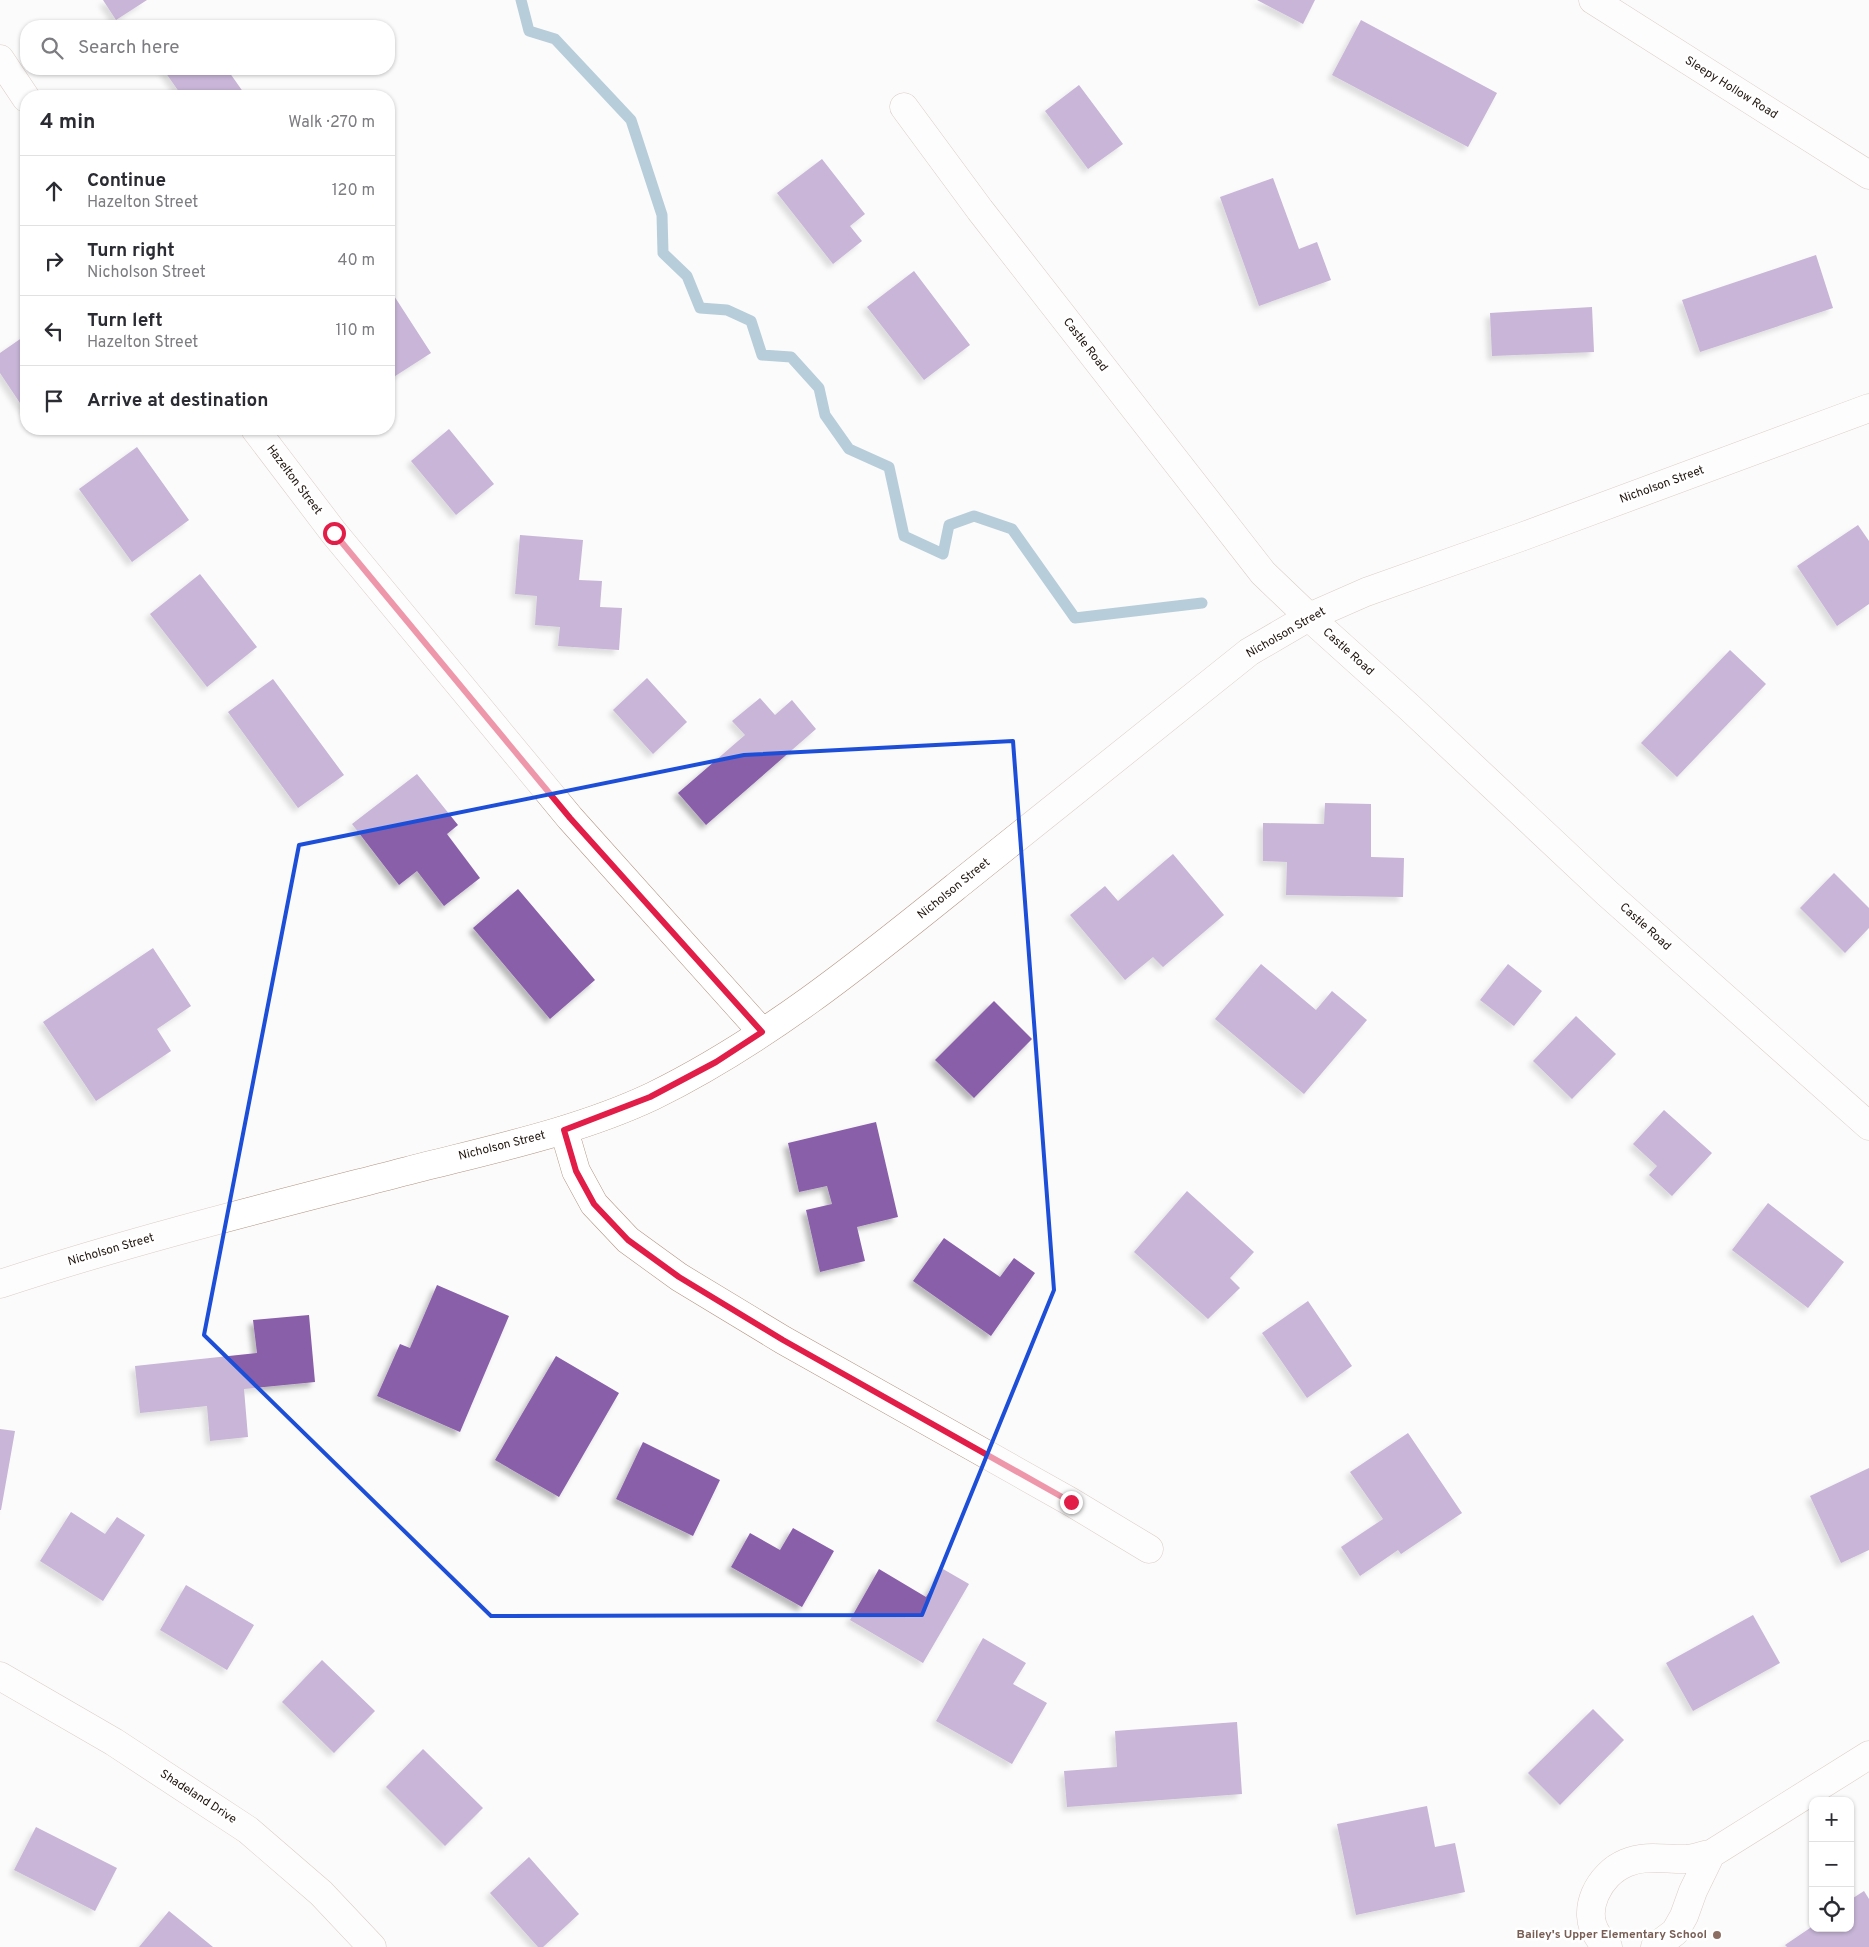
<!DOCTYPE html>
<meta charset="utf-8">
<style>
body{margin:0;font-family:Overpass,sans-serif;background:#f2f2f3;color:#2b2b33}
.controls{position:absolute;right:15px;bottom:15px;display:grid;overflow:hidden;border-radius:10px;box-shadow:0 1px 4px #0004}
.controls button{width:45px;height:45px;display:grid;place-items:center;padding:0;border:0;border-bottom:1px solid #e1e1e2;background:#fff;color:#2b2b33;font:25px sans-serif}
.stop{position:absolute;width:15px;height:15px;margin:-11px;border:4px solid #e11d48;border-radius:50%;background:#fff}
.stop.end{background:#e11d48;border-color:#fff;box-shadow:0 1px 5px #0008}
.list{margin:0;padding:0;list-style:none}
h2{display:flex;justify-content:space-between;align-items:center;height:65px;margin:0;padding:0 20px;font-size:21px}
h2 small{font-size:16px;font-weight:400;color:#7c7c81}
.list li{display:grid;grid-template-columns:32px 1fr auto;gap:15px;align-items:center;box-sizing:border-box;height:70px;padding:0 20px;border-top:1px solid #e1e1e2}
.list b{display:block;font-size:19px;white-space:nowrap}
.list p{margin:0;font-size:16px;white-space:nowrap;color:#7c7c81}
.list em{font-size:16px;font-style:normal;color:#7c7c81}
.icon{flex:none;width:28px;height:28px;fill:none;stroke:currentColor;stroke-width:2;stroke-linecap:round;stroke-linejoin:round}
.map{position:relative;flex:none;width:1869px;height:1947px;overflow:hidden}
.search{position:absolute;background:#fff;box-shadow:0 1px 4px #0004;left:20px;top:20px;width:375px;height:55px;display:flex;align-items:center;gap:12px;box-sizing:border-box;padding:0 18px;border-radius:20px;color:#7c7c81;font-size:19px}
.panel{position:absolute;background:#fff;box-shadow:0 1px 4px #0004;left:20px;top:90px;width:375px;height:345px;border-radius:20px}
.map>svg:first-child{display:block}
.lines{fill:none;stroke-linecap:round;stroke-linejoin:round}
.stream{stroke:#6595b2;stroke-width:11}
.building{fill:#895faa;filter:url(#shadow)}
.minor-casing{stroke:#b39481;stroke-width:29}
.tertiary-casing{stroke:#b39481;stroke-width:29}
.secondary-casing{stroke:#b39481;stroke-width:29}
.minor{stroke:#fff;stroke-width:28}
.tertiary{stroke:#fff;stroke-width:28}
.secondary{stroke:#fff;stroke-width:28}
.route{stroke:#e11d48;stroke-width:6}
.marked{fill:none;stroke:#1d4ed8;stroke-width:4;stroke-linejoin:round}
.education-dot{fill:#8d6e63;stroke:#fff;stroke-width:2}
.labels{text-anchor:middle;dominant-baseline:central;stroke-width:5;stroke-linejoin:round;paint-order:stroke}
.street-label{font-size:12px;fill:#20140d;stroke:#fff}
.education-label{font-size:12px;font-weight:bold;fill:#785e54;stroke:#fff;text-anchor:end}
</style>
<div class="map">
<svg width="1869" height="1947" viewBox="0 0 1869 1947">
<defs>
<filter id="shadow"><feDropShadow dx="-4.5" dy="4.5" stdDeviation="2.5" flood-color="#0004"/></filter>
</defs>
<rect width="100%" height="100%" fill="#fbfbfb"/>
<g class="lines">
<path class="stream" d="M 521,0 L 529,31 L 555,39 L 631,120 L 662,215 L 663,253 L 687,276 L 700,308 L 727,310 L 751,321 L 762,355 L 791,357 L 819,388 L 825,415 L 849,449 L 889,467 L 904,536 L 943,554 L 949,525 L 974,516 L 1012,529 L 1075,618 L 1202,603"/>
</g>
<path class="building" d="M 103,0 L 147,0 L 116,20 Z
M 1257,0 L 1315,0 L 1303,24 Z
M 1361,20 L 1497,93 L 1468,147 L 1332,75 Z
M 163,69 L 227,69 L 246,96 L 182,96 Z
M 1079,85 L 1123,144 L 1088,169 L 1045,111 Z
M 822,159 L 865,214 L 850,226 L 862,241 L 833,264 L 777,193 Z
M 1273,178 L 1299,249 L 1317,242 L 1331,280 L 1259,306 L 1220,197 Z
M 1816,255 L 1833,308 L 1700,352 L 1682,300 Z
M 914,271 L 970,345 L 924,380 L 867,307 Z
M 389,288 L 431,353 L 389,380 Z
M 1592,307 L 1594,352 L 1492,356 L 1490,313 Z
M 26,335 L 26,412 L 0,373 L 0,353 Z
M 449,429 L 494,484 L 456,515 L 411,461 Z
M 137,447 L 189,520 L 132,562 L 79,489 Z
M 1858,525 L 1869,541 L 1869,604 L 1837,626 L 1797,566 Z
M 520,535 L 583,540 L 579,580 L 602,581 L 600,607 L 622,608 L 619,650 L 558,646 L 560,627 L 535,625 L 537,596 L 515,594 Z
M 200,574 L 257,647 L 207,687 L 150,614 Z
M 1730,650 L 1766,684 L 1677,777 L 1641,743 Z
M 647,678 L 687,722 L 653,754 L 613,710 Z
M 273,679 L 344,775 L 298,808 L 228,712 Z
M 760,698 L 775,715 L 792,700 L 816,729 L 706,825 L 678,793 L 745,735 L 732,721 Z
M 417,774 L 458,825 L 447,834 L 480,878 L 444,906 L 417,871 L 399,885 L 352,824 Z
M 1325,803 L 1371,804 L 1371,857 L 1404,858 L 1403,897 L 1286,895 L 1287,862 L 1263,861 L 1263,823 L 1324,824 Z
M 1173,854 L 1224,915 L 1163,967 L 1153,957 L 1125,980 L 1070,915 L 1105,886 L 1118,901 Z
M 1834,873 L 1869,908 L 1869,928 L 1845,953 L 1800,908 Z
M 518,889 L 595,980 L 550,1019 L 473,928 Z
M 153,948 L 191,1006 L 157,1029 L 171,1051 L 96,1101 L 43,1022 Z
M 1261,964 L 1316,1010 L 1332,991 L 1367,1020 L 1304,1094 L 1215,1019 Z
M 1508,964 L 1542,991 L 1514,1026 L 1480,1000 Z
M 994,1001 L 1032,1039 L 974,1098 L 935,1060 Z
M 1576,1016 L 1616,1054 L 1572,1099 L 1533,1061 Z
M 1664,1110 L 1712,1153 L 1672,1196 L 1649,1175 L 1657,1166 L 1633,1144 Z
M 876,1122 L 898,1217 L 857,1227 L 865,1261 L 820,1272 L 806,1210 L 832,1204 L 827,1186 L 799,1192 L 788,1143 Z
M 1187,1191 L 1254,1252 L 1230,1278 L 1240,1288 L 1208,1319 L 1134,1252 Z
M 1768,1203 L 1844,1262 L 1808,1308 L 1732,1250 Z
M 944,1238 L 1000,1277 L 1014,1258 L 1035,1273 L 991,1336 L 913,1281 Z
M 437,1285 L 509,1316 L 460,1432 L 377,1396 L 400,1344 L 410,1348 Z
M 1308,1301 L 1352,1366 L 1307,1398 L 1262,1333 Z
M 309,1315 L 315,1382 L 244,1389 L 248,1437 L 210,1441 L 207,1406 L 140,1413 L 135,1366 L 257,1353 L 253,1320 Z
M 556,1356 L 619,1393 L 559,1497 L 495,1460 Z
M 0,1429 L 15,1431 L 1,1510 L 0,1510 Z
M 1408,1433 L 1462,1513 L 1401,1554 L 1398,1550 L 1360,1576 L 1341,1547 L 1383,1519 L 1350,1472 Z
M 643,1442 L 720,1480 L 693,1536 L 616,1499 Z
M 1869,1468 L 1869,1550 L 1841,1563 L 1810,1496 Z
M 71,1512 L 105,1534 L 117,1517 L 145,1535 L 103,1601 L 40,1561 Z
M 793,1528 L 834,1551 L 802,1607 L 731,1567 L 750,1533 L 780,1550 Z
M 879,1569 L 926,1597 L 943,1569 L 969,1584 L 923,1663 L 850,1620 Z
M 186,1585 L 254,1625 L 227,1670 L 160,1630 Z
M 1753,1615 L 1780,1663 L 1693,1711 L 1666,1663 Z
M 983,1638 L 1026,1663 L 1013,1684 L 1047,1703 L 1012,1764 L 936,1721 Z
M 322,1660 L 375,1711 L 334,1753 L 282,1702 Z
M 1593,1709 L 1624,1740 L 1560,1805 L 1528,1773 Z
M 1237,1722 L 1242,1794 L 1067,1807 L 1064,1771 L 1117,1767 L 1115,1731 Z
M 423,1749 L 483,1808 L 445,1846 L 386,1787 Z
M 1427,1806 L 1435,1847 L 1455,1843 L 1465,1892 L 1356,1915 L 1337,1824 Z
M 36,1827 L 117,1868 L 95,1911 L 14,1870 Z
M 529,1857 L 579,1914 L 543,1947 L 538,1947 L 490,1893 Z
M 1864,1891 L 1869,1899 L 1869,1947 L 1787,1947 L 1785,1945 L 1813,1926 L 1813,1928 L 1850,1928 L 1850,1900 Z
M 169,1911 L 213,1947 L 139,1947 Z"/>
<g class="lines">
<defs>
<path id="minor" d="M 0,59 L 26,98
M 255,429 L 334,533 L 570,818 L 762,1032
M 564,1130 L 576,1171 L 594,1204 L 628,1240 L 679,1277 L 783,1340 L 1071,1502 L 1149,1549
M 0,1284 C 133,1240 271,1206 407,1171 C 488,1150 577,1132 653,1096 C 767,1040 866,959 964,880 C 1059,804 1154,728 1249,652 L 1309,617 L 1263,573 L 980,210 L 904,107
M 0,1676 L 114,1742 L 248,1830 L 321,1893 L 372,1947
M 1711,1854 L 1869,1755
M 1608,1947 C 1603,1944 1601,1941 1598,1936 C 1580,1911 1599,1874 1626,1863 C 1646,1854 1667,1860 1688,1859 C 1695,1858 1703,1855 1711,1854 L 1693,1891 L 1684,1916 L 1675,1932 L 1655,1947"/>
<path id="tertiary" d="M 1869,408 L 1521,537 L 1366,592 L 1309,617 L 1409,707 L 1607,893 L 1869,1126"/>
<path id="secondary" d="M 1593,0 L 1869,175"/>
</defs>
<use href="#minor" class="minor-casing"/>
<use href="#tertiary" class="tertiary-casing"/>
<use href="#secondary" class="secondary-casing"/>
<use href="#minor" class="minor"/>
<use href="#tertiary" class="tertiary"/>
<use href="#secondary" class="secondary"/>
</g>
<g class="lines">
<path class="route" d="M 334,533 L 570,818 L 762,1032 L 716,1062 L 650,1097 L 564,1130 L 576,1171 L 594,1204 L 628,1240 L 679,1277 L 783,1340 L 1071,1502"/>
</g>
<path d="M0 0H1869V1947H0ZM 1013,741 L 1054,1290 L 922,1615 L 491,1616 L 204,1335 L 299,845 L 744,755 Z" fill="#fbfbfb" fill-opacity=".55" fill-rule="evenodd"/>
<path class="marked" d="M 1013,741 L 1054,1290 L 922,1615 L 491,1616 L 204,1335 L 299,845 L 744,755 Z"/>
<circle class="education-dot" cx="1717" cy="1935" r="5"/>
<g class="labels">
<g class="street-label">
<text transform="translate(1731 88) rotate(32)">Sleepy Hollow Road</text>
<text transform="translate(1085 345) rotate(52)">Castle Road</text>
<text transform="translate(294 480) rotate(53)">Hazelton Street</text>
<text transform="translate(1662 485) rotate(-20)">Nicholson Street</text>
<text transform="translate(1286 633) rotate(-30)">Nicholson Street</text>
<text transform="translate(1348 652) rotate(42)">Castle Road</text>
<text transform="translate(954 889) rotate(-39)">Nicholson Street</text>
<text transform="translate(1645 927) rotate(42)">Castle Road</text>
<text transform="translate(502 1146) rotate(-14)">Nicholson Street</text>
<text transform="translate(111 1250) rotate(-16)">Nicholson Street</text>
<text transform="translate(198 1797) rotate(33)">Shadeland Drive</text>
</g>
<g class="education-label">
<text x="1707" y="1935">Bailey's Upper Elementary School</text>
</g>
</g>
</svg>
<div class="controls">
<button>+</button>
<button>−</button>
<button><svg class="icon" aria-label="locate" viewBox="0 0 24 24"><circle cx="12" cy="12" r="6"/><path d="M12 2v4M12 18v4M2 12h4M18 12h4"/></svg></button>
</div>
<div class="stop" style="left:334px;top:533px"></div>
<div class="stop end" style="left:1071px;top:1502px"></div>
<div class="search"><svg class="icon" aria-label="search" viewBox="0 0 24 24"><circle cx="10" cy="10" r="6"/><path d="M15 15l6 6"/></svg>Search here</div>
<section class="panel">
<h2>4 min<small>Walk · 270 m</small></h2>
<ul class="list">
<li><svg class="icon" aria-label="ahead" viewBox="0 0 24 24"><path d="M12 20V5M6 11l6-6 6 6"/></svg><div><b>Continue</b><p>Hazelton Street</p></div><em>120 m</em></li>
<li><svg class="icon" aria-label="right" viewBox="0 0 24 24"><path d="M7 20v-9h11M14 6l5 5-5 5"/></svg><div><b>Turn right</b><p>Nicholson Street</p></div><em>40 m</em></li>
<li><svg class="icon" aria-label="left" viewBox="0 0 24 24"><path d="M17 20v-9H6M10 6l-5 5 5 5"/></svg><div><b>Turn left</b><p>Hazelton Street</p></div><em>110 m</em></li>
<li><svg class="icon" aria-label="arrive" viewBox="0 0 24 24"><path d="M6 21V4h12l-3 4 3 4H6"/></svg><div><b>Arrive at destination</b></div></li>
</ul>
</section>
</div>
